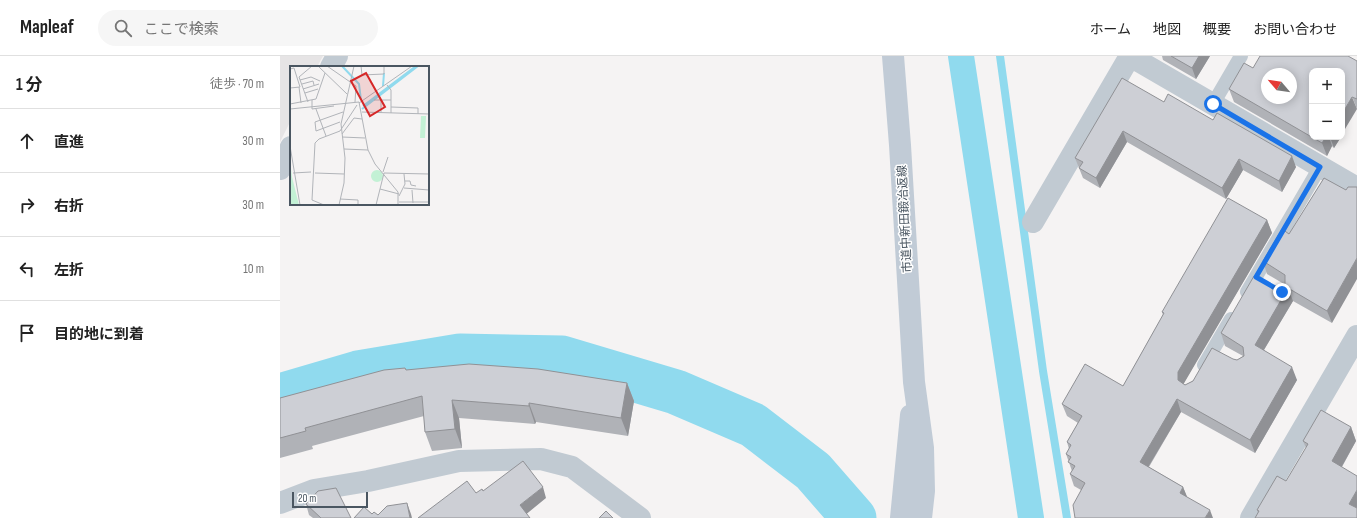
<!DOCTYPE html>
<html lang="ja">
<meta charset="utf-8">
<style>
body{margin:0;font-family:"Sofia Sans Condensed","Noto Sans JP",sans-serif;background:#f6f6f6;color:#222}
.controls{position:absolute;right:12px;top:12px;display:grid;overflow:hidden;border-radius:8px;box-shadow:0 2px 10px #0003}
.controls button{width:36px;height:36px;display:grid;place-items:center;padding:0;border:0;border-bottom:1px solid #e0e0e0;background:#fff;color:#222;font:20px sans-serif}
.compass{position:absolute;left:981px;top:12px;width:36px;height:36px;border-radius:50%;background:#fff;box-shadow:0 2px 10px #0003;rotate:299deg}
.scale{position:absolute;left:12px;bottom:10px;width:76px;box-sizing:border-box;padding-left:4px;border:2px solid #4a5661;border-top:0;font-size:11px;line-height:14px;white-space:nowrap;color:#4a5661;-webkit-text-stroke:3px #fff;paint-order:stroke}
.stop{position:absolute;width:12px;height:12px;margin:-9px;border:3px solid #1a73e8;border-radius:50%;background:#fff}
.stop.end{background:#1a73e8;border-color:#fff;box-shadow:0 1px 4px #0008}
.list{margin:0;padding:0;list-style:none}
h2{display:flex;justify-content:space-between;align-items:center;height:52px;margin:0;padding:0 16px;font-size:17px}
h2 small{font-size:13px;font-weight:400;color:#767676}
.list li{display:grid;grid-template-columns:26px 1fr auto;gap:12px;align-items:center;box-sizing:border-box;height:64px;padding:0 16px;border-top:1px solid #e0e0e0}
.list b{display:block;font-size:15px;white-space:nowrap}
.list em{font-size:13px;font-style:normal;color:#767676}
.icon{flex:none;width:22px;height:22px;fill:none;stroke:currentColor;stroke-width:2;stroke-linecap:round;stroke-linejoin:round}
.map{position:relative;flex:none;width:1077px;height:462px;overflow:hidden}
header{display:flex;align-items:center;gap:24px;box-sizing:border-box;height:56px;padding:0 20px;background:#fff;border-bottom:1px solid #e0e0e0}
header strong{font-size:19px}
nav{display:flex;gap:22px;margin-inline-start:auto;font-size:14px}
.search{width:280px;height:36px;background:#f6f6f6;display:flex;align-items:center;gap:10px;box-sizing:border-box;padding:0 14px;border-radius:22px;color:#767676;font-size:15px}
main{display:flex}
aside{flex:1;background:#fff}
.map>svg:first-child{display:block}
.education{fill:#e6e4e5}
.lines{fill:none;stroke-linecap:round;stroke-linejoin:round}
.stream{stroke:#90daee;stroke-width:8}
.canal{stroke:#90daee;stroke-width:26}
.river{stroke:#90daee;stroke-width:45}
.lane{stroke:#c1cad2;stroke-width:14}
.street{stroke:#c1cad2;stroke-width:22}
.secondary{stroke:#c1cbd6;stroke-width:22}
.wall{fill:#b0b2b7}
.shaded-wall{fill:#909195}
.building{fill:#cdcfd5;stroke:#909195;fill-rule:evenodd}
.route{stroke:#1a73e8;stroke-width:5}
.labels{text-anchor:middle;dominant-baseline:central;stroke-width:3;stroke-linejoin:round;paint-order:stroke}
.street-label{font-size:12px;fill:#4a5661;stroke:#fff}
.inset-river{fill:none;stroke:#90daee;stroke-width:2}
.inset-road{fill:none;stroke:#b1b4b9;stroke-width:1}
.view{fill:#d62828;fill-opacity:0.15;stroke:#d62828;stroke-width:2}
.inset-edge{fill:none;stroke:#4a5661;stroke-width:2}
</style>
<header>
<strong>Mapleaf</strong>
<div class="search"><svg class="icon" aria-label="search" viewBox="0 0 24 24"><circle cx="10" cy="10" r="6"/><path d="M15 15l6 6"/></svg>ここで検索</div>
<nav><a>ホーム</a><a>地図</a><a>概要</a><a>お問い合わせ</a></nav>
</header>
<main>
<aside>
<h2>1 分<small>徒歩 · 70 m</small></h2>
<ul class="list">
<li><svg class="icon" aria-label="ahead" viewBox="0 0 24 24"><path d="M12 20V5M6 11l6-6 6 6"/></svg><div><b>直進</b></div><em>30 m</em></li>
<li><svg class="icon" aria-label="right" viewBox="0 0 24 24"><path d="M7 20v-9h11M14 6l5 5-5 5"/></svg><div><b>右折</b></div><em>30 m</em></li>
<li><svg class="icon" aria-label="left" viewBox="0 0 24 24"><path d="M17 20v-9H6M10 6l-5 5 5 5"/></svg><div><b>左折</b></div><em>10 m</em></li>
<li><svg class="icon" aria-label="arrive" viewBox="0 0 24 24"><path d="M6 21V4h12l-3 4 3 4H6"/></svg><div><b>目的地に到着</b></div></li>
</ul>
</aside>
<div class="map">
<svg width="1077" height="462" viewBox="0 0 1077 462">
<rect width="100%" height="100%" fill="#f5f3f3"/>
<path class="education" d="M 0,0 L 43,0 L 37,11 L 11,11 L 11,64 L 0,86 Z"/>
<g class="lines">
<path class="stream" d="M 720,0 L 763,315 L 787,462"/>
<path class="canal" d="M 681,0 L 751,462"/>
<path class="river" d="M 0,340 L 78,317 L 180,300 L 282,302 L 396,336 L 473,369 L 533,415 L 574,462"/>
<path class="lane" d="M 933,48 L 961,0
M 967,236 L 1040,111
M 924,309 L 951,263"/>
<path class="street" d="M 850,0 L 1077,132
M 51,11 L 57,0
M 0,113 L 11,91
M 753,166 L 850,0
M 0,447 L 34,434 L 88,425 L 179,405 L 261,403 L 292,411 L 360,462
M 971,462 L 1077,280"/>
<path class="secondary" d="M 613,0 L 620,89 L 634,326 L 643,392 L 644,435 L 641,462
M 621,462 L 631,359"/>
</g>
<path class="wall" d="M 882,0 L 930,0 L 916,23 L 883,4 Z
M 1077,5 L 1077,53 L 1062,15 L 1032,81 L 1061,81 L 1054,92 L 1052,90 L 1047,100 L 954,46 L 949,33 L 973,12 Z
M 884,46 L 1016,111 L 1002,136 L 963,114 L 946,143 L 847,86 L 820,132 L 803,122 L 795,102 Z
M 1044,122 L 1052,267 L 1013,245 L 984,294 L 1017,324 L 975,397 L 901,356 L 869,411 L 903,431 L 907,441 L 801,434 L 794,430 L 790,418 L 792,415 L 786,398 L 789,393 L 787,386 L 798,367 L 787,360 L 782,348 L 843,330 L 883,259 L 882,256 L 987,164 L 992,177 L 903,328 L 905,329 L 953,303 L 957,304 L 963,300 L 945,290 L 941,277 L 994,231 L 998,232 L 1004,228 L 987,218 L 983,205 L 1009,178 Z
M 125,312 L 126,314 L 347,327 L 354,345 L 348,380 L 256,366 L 255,368 L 179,362 L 182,392 L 152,395 L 145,376 L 144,360 L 32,390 L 33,393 L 0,402 L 0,342 Z
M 1071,371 L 1076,385 L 1062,411 L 978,457 L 977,454 L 1006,425 L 1026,392 L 1023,385 Z
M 26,448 L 71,462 L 33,462 L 29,459 Z"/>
<path class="shaded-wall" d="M 919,0 L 930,0 L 916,23 L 912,12 Z
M 1072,41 L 1077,53 L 1062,78 L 1062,58 Z
M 843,75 L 847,86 L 820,132 L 816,122 Z
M 1046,81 L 1049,81 L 1052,90 L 1047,100 L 1042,87 Z
M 1050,81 L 1061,81 L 1054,92 Z
M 1012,100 L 1016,111 L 1002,136 L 999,125 Z
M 959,103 L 963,114 L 946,143 L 942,132 Z
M 987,164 L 992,177 L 903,329 L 898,324 L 898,316 Z
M 1077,202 L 1077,223 L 1052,267 L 1047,255 Z
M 1008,232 L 1013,245 L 979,302 L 975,289 Z
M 1012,311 L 1017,324 L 975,397 L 970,384 Z
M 347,327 L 354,345 L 348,380 L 341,362 Z
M 897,343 L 901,356 L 864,418 L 860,406 Z
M 172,344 L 179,362 L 182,392 L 175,373 Z
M 249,347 L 256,366 L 255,368 L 249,350 Z
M 1071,371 L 1076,385 L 1057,419 L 1052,405 Z
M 263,431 L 266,442 L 244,460 L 240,449 Z
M 903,431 L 908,443 L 900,437 Z
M 1077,434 L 1077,456 L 1069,448 Z
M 127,447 L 131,458 L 132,462 L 130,462 Z
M 930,454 L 933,462 L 925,462 Z"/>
<path class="building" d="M 891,0 L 919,0 L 912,12 Z
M 980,0 L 1068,0 L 1077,5 L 1077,43 L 1072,41 L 1062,58 L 1062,15 L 1032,15 L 1032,81 L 1046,81 L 1042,87 L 949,33 L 964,7 L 973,12 ZM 987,18 L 1011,18 L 1011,42 L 987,42 Z
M 842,22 L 884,46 L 888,38 L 933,64 L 937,57 L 1012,100 L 999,125 L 959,103 L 942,132 L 843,75 L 816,122 L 799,112 L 803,106 L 795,102 Z
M 1044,122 L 1066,134 L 1068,131 L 1077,131 L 1077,202 L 1047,255 L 1008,232 L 975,289 L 1012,311 L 970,384 L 897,343 L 860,406 L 903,431 L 900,437 L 930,454 L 925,462 L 795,462 L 793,449 L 805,427 L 790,418 L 795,410 L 788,406 L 791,401 L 786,398 L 791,389 L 787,386 L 802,360 L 782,348 L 805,308 L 843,330 L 884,257 L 882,256 L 948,142 L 987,164 L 898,316 L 898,324 L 905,329 L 913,325 L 932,292 L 953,303 L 957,304 L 964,300 L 963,291 L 941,277 L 974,220 L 994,231 L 998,232 L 1005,228 L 1005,219 L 983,205 L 1002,173 L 1009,178 Z
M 189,308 L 258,313 L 347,327 L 341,362 L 249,347 L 249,350 L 172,344 L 175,373 L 145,376 L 142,340 L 25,372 L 26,375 L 0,382 L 0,342 L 104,314 L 125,312 L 126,314 Z
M 1041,354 L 1071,371 L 1052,405 L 1077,420 L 1077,434 L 1069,448 L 1077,452 L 1077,462 L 975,462 L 979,455 L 977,454 L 997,420 L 1006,425 L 1028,388 L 1023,385 Z
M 243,405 L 263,431 L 240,449 L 250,462 L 138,462 L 187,425 L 196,437 L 202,433 L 203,435 Z
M 56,432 L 71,462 L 41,462 L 26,448 L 38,435 Z
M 127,447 L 130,462 L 74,462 L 84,451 L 92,458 L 94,456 L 98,459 L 107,450 Z
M 326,455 L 333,462 L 319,462 Z"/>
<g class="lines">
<path class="route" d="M 933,48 L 1040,111 L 976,221 L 1002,236"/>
</g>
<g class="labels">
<g class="street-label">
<text transform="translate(625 163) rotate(-93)">市道中新田鍛冶返線</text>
</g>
</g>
<g transform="translate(10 10)">
<rect width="139" height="139" fill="#f5f3f3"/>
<path d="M 131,50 L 136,50 L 135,72 L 130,72 ZM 0,94 L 2,111 L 9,139 L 0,139 ZM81 110a6 6 0 1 1 12 0a6 6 0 1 1-12 0Z" fill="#c3f1d5"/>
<path class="inset-river" d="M 52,0 L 69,18 L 71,34M 93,20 L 94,7M 73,40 L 126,0M 72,43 L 128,0"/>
<path class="inset-road" d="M 28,0 L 57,28M 37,0 L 66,20 L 65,36M 71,0 L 72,9 L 94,8 L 94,0M 0,3 L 4,2 L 10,21 L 0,22M 10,14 L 21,11 L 30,15M 12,18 L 23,15 L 24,19M 97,19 L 101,24 L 101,47M 9,21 L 11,37M 13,23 L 29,18M 15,27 L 28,23M 22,34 L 22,43 L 44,40M 84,34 L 101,34M 18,36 L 9,11 L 22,0M 69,37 L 122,0M 0,38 L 26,33 L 35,7M 101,41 L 128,42 L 128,48M 0,43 L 69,36 L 78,84 L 85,98 L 108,126 L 108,139M 26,43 L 36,70M 72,46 L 139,48M 91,47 L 91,34M 50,56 L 26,65 L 25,56 L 53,46M 52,68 L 64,52 L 72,53M 52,71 L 75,72M 0,80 L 10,139M 54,83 L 78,84M 93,106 L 98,91M 3,107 L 21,106M 25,107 L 54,108M 115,115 L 120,115 L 121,119 L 126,120M 114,122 L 139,124M 90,123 L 109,128M 122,124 L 123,137M 109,130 L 115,118 L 114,108M 50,133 L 68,134 L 68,139M 109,136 L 139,136M 34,139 L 22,134 L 25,77 L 29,73 L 50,65 L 67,39M 49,139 L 54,117 L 55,92 L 51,58 L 64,0M 86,139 L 94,107 L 139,108"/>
<path class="view" d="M 76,7 L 95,41 L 80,50 L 61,15 Z"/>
<rect width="139" height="139" class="inset-edge"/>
</g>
</svg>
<div class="controls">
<button>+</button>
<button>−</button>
</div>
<svg class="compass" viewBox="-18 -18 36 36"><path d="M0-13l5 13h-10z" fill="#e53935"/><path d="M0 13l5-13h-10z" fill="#767676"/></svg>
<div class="scale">20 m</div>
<div class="stop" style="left:933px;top:48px"></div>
<div class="stop end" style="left:1002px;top:236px"></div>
</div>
</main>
